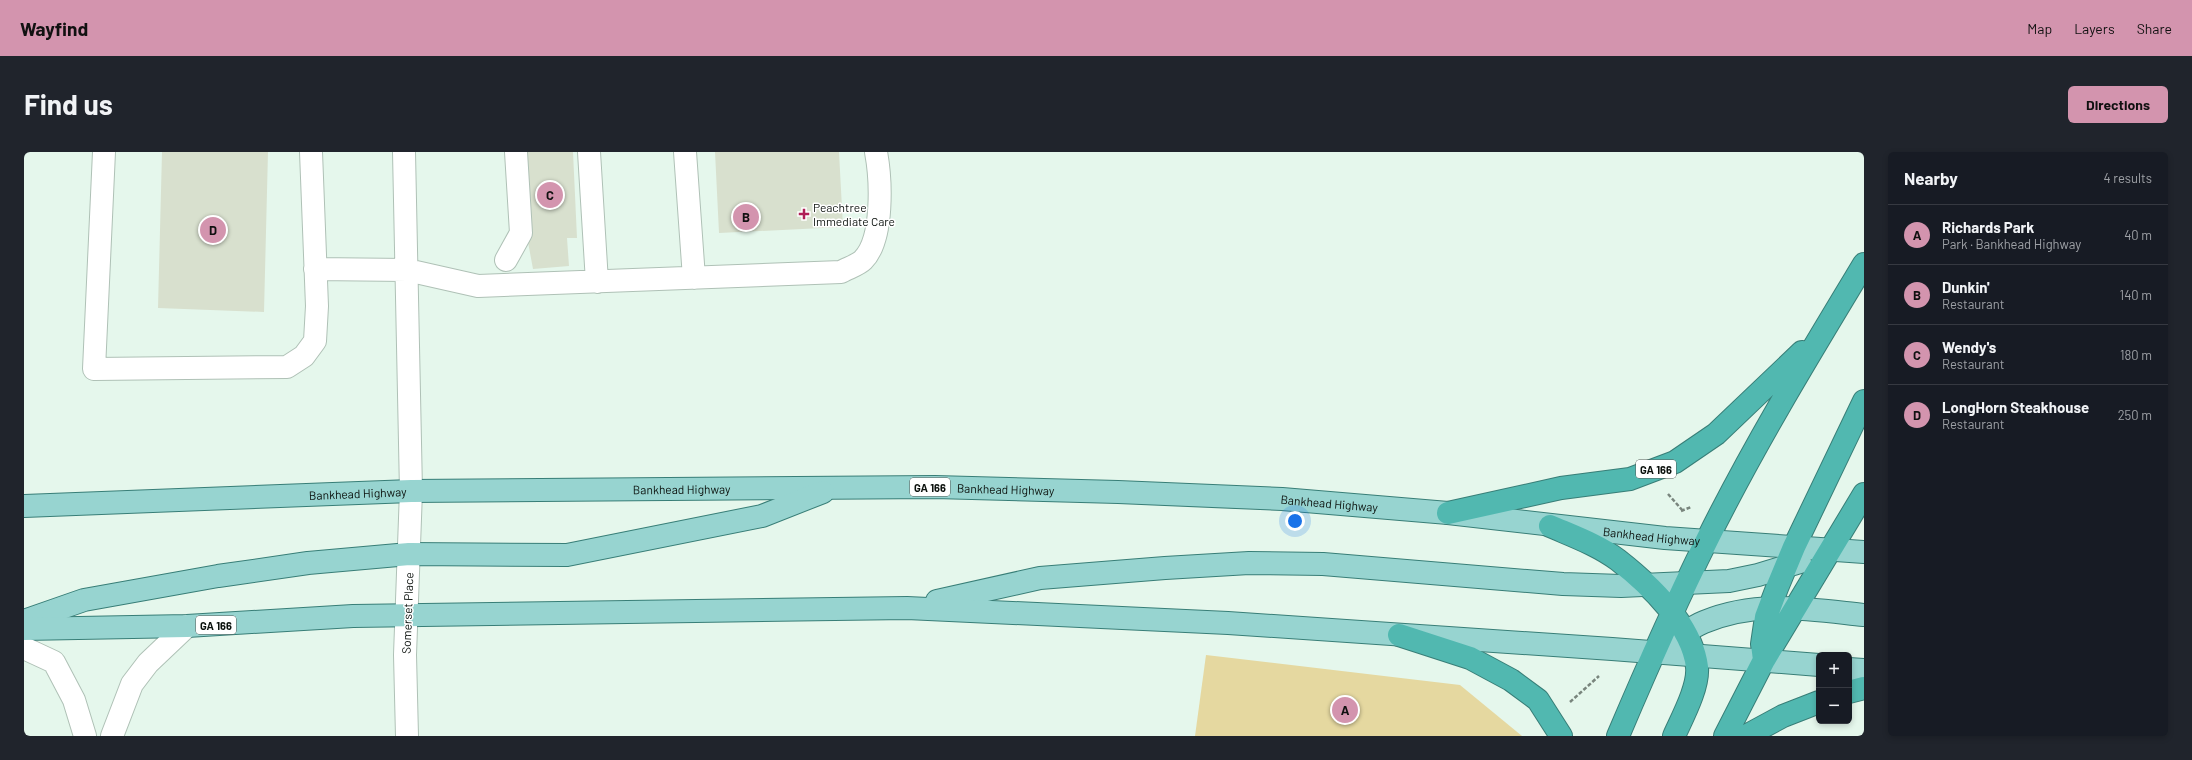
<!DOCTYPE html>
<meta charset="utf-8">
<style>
body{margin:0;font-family:Barlow,sans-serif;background:#20242c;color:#f1f3f6}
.controls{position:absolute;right:12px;bottom:12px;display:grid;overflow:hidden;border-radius:6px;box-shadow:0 2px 6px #0003}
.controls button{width:36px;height:36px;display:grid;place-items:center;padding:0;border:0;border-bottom:1px solid #363941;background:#171b24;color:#f1f3f6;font:20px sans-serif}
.you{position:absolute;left:1271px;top:369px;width:14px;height:14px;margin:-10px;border:3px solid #fff;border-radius:50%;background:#1a73e8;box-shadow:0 0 0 6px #1a73e833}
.badge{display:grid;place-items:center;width:26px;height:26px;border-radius:50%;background:#d394ae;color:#111;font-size:13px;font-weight:700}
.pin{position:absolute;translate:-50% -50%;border:2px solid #fff;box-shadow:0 1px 4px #0006}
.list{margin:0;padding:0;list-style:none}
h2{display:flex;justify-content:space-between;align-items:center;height:52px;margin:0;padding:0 16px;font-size:17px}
h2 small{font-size:13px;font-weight:400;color:#9ea1a6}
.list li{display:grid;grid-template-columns:26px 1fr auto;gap:12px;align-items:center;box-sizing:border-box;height:60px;padding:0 16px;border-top:1px solid #363941}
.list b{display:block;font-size:15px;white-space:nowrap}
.list p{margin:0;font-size:13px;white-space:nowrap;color:#9ea1a6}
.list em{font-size:13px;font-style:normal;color:#9ea1a6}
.map{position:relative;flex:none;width:1840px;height:584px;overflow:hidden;border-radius:6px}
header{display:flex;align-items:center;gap:24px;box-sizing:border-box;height:56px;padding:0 20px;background:#d394ae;color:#111}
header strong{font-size:19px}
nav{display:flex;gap:22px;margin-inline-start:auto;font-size:14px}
.intro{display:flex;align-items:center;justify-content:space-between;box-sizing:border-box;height:96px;padding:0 24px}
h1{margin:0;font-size:28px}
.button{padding:10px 18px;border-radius:6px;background:#d394ae;color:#111;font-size:14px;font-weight:700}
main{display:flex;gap:24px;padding:0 24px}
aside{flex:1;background:#171b24;border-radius:6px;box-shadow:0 2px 6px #0003}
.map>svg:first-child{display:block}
.green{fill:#e5d8a0}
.building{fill:#d8e0ce}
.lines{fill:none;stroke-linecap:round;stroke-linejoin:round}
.minor-casing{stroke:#afc1b6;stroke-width:24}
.major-casing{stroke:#387e77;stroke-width:24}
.highway-casing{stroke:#387e77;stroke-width:24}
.path{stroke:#79857d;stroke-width:2.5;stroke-dasharray:4 2;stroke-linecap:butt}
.minor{stroke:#fff;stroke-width:22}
.major{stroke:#97d4d0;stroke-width:22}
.highway{stroke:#51b8b0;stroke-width:22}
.poi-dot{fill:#af1f56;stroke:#fff;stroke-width:1.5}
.labels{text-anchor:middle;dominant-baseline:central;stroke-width:3;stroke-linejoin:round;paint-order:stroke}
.shield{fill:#fff;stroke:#545856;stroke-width:1}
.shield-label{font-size:11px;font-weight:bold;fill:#0b110d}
.poi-label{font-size:12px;fill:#0b110d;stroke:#fff;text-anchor:start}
.street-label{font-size:12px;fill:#0b110d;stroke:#fff}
</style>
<header>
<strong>Wayfind</strong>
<nav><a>Map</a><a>Layers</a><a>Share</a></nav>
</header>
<div class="intro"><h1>Find us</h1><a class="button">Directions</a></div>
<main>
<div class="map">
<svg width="1840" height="584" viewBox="0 0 1840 584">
<rect width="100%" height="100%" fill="#e5f7ec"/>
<path class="green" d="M 1182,503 L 1436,533 L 1498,584 L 1171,584 Z"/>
<path class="building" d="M 138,0 L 244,0 L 240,160 L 134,156 Z
M 499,0 L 549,0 L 553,86 L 543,86 L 545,114 L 509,117 L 504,90 Z
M 691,0 L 815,0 L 819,75 L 695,81 Z"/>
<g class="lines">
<defs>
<path id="minor" d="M 80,0 L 70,217 L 263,215 L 280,204 L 291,189 L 293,154 L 287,0
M 380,0 L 387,339 L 381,503 L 383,584
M 565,0 L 573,130
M 661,0 L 670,126
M 482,108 L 497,81 L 492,0
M 291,117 L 383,118 L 454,134 L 817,120 C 824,116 834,113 839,108 C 860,87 857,27 852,0
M 0,496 L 30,510 L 50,548 L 61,584
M 88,584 L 108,532 L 124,511 L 163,474"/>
<g id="major">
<path id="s1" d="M 0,354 L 387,339 L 911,335 L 1094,340 L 1258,347 L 1424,361 L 1641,386 L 1840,400"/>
<path d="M 913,449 L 1016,426 L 1141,416 L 1225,411 L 1299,412 L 1539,432 L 1597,434 L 1705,429 L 1734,423 L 1776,410"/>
<path d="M 0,469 L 60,448 L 194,424 L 284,411 L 385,402 L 543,403 L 738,364 L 799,340"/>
<path d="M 0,477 L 163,474 L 329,464 L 883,456 L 1204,471 L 1588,497 L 1795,513"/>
<path d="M 1646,491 C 1657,484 1667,475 1680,470 C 1734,448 1783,457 1840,463"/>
<path d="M 1825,517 L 1840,518"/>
</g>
<path id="highway" d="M 1424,361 L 1537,336 L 1606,327 L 1651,310 L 1692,282 L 1778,200
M 1526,374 C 1549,384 1574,393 1594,408 C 1626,433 1668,473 1673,515 C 1675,535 1658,566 1650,584
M 1375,483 L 1446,506 L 1487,528 L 1514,548 L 1537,584
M 1740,508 L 1738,492 L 1742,465 L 1753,436 L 1770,395 L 1840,249
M 1825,540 L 1840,536
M 1594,584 C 1622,518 1651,452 1683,388 C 1730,293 1785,203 1840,112
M 1701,584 L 1740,508 L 1840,342
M 1722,584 L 1759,564 L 1795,550"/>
</defs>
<use href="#minor" class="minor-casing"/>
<use href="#major" class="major-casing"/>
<use href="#highway" class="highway-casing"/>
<path class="path" d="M 1644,342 L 1659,359
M 1657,359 L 1667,355
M 1546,550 L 1575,524"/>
<use href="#minor" class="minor"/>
<use href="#major" class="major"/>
<use href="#highway" class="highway"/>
</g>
<path class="poi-dot" d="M778 56h4v4h4v4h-4v4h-4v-4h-4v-4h4z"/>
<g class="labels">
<g class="shield">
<rect x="1612" y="308" width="40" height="18" rx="3"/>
<rect x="886" y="326" width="40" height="18" rx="3"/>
<rect x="172" y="464" width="40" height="18" rx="3"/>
</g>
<g class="shield-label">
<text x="1632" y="317">GA 166</text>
<text x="906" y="335">GA 166</text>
<text x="192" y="473">GA 166</text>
</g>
<g class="poi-label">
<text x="789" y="55">Peachtree<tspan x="789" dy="14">Immediate Care</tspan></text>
</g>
<g class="street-label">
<text stroke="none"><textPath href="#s1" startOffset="658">Bankhead Highway</textPath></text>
<text stroke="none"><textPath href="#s1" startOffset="982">Bankhead Highway</textPath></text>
<text stroke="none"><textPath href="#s1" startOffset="334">Bankhead Highway</textPath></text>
<text stroke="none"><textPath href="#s1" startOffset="1306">Bankhead Highway</textPath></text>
<text stroke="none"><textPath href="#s1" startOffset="1630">Bankhead Highway</textPath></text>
<text transform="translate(383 461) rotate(-88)">Somerset Place</text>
</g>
</g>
</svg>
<div class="controls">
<button>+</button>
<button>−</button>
</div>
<div class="you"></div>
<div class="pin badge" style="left:1321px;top:558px">A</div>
<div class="pin badge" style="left:722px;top:65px">B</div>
<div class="pin badge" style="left:526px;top:43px">C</div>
<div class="pin badge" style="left:189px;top:78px">D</div>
</div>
<aside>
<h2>Nearby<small>4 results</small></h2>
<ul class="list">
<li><span class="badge">A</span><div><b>Richards Park</b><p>Park · Bankhead Highway</p></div><em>40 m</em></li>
<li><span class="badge">B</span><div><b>Dunkin'</b><p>Restaurant</p></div><em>140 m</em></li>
<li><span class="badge">C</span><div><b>Wendy's</b><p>Restaurant</p></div><em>180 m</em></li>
<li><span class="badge">D</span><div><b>LongHorn Steakhouse</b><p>Restaurant</p></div><em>250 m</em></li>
</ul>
</aside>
</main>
